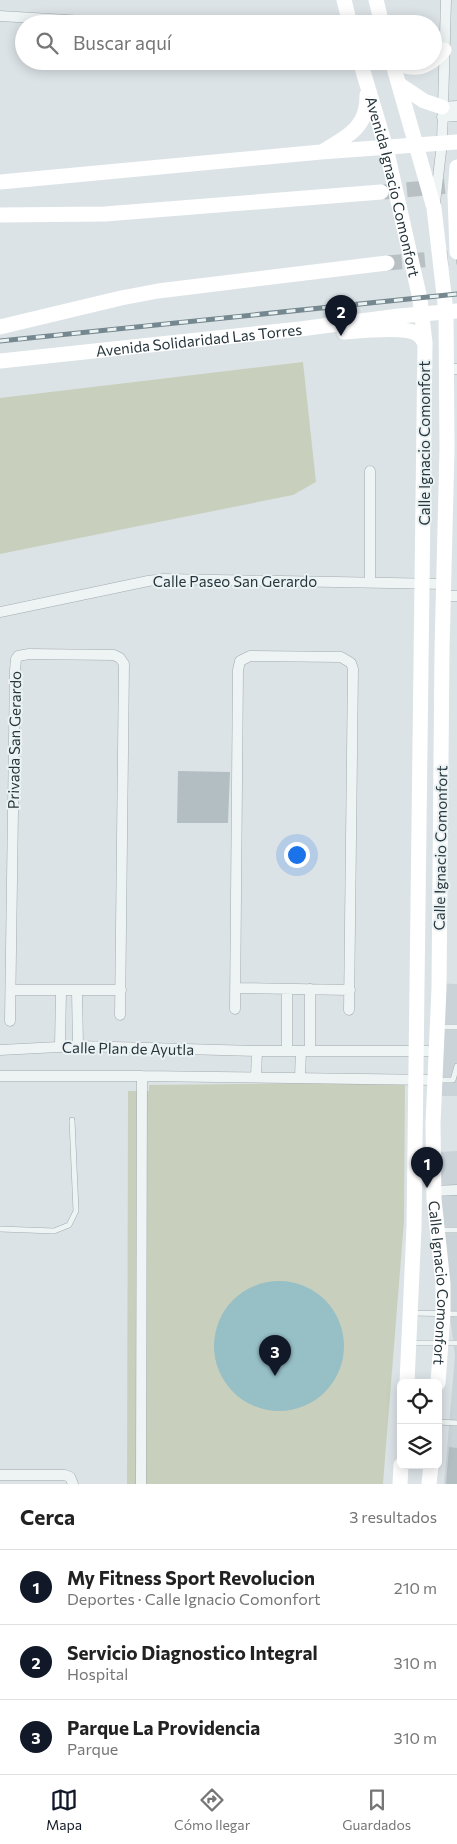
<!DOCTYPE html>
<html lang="es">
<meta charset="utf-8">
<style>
body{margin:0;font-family:Commissioner,sans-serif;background:#f2f2f2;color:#222}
.controls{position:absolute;right:15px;bottom:15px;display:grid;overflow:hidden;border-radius:8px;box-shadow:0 2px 12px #0003}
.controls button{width:45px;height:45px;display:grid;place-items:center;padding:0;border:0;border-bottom:1px solid #e0e0e0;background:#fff;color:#222;font:25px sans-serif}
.you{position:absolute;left:296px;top:854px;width:18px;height:18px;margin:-12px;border:4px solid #fff;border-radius:50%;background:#1a73e8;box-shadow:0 0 0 8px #1a73e833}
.badge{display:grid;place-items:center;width:32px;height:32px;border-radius:50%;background:#111827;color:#fff;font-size:16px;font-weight:700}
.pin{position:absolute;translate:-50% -41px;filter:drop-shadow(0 1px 2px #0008)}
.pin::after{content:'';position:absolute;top:26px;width:18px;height:15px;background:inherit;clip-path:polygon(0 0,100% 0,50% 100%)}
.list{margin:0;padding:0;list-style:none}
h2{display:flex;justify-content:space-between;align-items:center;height:65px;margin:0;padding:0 20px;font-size:21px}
h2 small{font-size:16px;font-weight:400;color:#767676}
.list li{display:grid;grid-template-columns:32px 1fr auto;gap:15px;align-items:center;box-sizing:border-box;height:75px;padding:0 20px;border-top:1px solid #e0e0e0}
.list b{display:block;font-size:19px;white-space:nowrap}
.list p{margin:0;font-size:16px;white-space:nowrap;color:#767676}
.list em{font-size:16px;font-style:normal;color:#767676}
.icon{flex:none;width:28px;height:28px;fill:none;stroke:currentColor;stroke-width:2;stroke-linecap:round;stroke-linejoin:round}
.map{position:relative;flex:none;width:457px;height:1484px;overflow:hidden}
.search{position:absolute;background:#fff;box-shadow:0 2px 12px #0003;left:15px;right:15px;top:15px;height:55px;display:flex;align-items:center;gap:12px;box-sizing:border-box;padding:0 18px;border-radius:28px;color:#767676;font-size:19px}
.sheet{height:290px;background:#fff}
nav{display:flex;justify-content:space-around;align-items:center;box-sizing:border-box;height:70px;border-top:1px solid #e0e0e0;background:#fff;font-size:14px;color:#767676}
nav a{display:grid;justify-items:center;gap:2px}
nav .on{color:#111827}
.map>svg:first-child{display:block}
.built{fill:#cad3d8}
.green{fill:#c8d0bd}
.water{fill:#96bfc6}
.building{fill:#b3bec2}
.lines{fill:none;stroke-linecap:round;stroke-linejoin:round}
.secondary-tunnel{stroke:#b8c0c4;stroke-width:15;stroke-dasharray:15 8;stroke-linecap:butt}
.lane-casing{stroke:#a2acb0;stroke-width:6}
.street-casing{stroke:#a2acb0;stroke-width:11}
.lane{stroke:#eef3f4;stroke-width:5}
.street{stroke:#eef3f4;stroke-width:10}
.secondary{stroke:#fff;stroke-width:15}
.rail-casing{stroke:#75888f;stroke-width:5}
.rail{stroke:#ebf2f4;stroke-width:3;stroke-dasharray:9;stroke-linecap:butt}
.labels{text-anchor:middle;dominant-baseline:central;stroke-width:4;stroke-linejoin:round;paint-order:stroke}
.street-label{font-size:15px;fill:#26363c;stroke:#ebf2f4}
</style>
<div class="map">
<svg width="457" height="1484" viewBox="0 0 457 1484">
<rect width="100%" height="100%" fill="#dce3e6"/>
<path class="built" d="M 434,983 L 457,984 L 457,1096 L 440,1096 L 439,1152 L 457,1151 L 457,1484 L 444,1484 L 455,1356 L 437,1215 Z"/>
<path class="green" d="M 303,362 L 316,482 L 293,495 L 0,554 L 0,398 Z
M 405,1082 L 404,1221 L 383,1484 L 127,1484 L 128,1091 L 149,1091 L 149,1085 Z"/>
<path class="water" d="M214 1346a65 65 0 1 1 130 0a65 65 0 1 1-130 0Z"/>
<path class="building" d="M 178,771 L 230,772 L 228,823 L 177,823 Z
M 449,1447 L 457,1448 L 457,1484 L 446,1484 Z"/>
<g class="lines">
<path class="secondary-tunnel" d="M 384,192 L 457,185
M 387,263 L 457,257"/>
<defs>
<path id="lane" d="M 438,1027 L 457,1027
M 436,1080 L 453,1080 L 457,1066
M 0,1229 L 54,1231 L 69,1225 L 76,1211 L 72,1120
M 440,1230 L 457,1230
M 413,1313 L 457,1314
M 410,1343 L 457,1343
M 438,1422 L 457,1423"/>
<path id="street" d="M 0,16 L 133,24
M 442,107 L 457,106
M 442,117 L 457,116
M 435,203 L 442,143 L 446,0
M 447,369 L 457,369
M 370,471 L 370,582
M 443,596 L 457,596
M 0,612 L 148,581 L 164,579 L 444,584
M 235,988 L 350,990
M 11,990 L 121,990
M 77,991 L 78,1046
M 235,1009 L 238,670 L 240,661 L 250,656 L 341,657 L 351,663 L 353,669 L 349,1010
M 10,1021 L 15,670 L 16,659 L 18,656 L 29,654 L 114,655 L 120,658 L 124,664 L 120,1015
M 60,1046 L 61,991
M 0,1050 L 78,1046 L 257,1051 L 437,1051
M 287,1051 L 287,989
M 310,1051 L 310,989
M 0,1076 L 142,1076 L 435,1080
M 256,1077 L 257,1051
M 300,1077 L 301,1051
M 434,1191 L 457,1190
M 0,1475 L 65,1475 L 70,1477 L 73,1484
M 141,1484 L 142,1076"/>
</defs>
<use href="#lane" class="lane-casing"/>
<use href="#street" class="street-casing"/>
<use href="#lane" class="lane"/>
<use href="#street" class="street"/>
<g class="secondary">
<path d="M 344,0 L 350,24"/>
<path d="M 376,0 L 382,24"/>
<path id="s1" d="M 360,61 L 386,148 L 420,299 L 425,343 L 414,1227 L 407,1383"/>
<path id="s2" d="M 392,61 L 434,208 L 446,312 L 447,449 L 442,650 L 439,988 L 433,1124 L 434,1199 L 443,1284 L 443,1313 L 438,1383"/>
<path d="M 395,61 C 415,74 430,66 444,50"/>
<path d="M 400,85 L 424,101 L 442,107"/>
<path d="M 325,150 C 349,136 368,126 367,95"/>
<path d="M 457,167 L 455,195 L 457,252"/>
<path d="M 0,182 L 321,152 L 457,142"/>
<path d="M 0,215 L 105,214 L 381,192"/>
<path d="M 0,327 L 121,298 L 158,291 L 387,263"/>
<path d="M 344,332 C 359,331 406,326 417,334 C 421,336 423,340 425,343"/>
<path id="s3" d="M 0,361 L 300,329 L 399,316 L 457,311"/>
<path d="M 400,1484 L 401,1465"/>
<path d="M 429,1484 L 431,1465"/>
</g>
<defs>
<path id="rail" d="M 0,341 L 457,294"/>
</defs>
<use href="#rail" class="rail-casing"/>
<use href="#rail" class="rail"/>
</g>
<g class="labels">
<g class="street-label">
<text stroke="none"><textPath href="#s1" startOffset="130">Avenida Ignacio Comonfort</textPath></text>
<text stroke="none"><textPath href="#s3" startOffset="200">Avenida Solidaridad Las Torres</textPath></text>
<text transform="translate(424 443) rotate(-90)">Calle Ignacio Comonfort</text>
<text x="235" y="581">Calle Paseo San Gerardo</text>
<text transform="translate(14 740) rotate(-89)">Privada San Gerardo</text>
<text transform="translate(440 848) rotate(-89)">Calle Ignacio Comonfort</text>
<text transform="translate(128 1048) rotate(1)">Calle Plan de Ayutla</text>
<text stroke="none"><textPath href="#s2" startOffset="1229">Calle Ignacio Comonfort</textPath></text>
</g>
</g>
</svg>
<div class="controls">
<button><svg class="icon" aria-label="locate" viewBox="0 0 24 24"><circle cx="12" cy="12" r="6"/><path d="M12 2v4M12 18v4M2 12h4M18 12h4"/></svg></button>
<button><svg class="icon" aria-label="layers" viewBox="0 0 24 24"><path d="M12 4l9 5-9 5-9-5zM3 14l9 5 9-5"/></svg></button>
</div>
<div class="you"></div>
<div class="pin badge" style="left:427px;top:1188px">1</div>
<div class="pin badge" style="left:341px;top:336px">2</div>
<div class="pin badge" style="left:275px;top:1376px">3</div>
<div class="search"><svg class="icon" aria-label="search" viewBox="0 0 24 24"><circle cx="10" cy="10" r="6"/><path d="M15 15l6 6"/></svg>Buscar aquí</div>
</div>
<section class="sheet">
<h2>Cerca<small>3 resultados</small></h2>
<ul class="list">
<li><span class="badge">1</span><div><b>My Fitness Sport Revolucion</b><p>Deportes · Calle Ignacio Comonfort</p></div><em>210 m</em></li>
<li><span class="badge">2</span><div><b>Servicio Diagnostico Integral</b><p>Hospital</p></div><em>310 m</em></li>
<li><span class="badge">3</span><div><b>Parque La Providencia</b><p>Parque</p></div><em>310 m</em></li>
</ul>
</section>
<nav>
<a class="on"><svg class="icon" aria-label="map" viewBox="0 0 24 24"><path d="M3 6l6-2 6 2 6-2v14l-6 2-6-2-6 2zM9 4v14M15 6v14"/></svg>Mapa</a>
<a><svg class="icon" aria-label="directions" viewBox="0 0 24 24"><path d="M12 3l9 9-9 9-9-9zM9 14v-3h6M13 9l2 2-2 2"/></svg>Cómo llegar</a>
<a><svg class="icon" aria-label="saved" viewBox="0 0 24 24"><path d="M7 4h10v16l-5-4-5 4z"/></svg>Guardados</a>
</nav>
